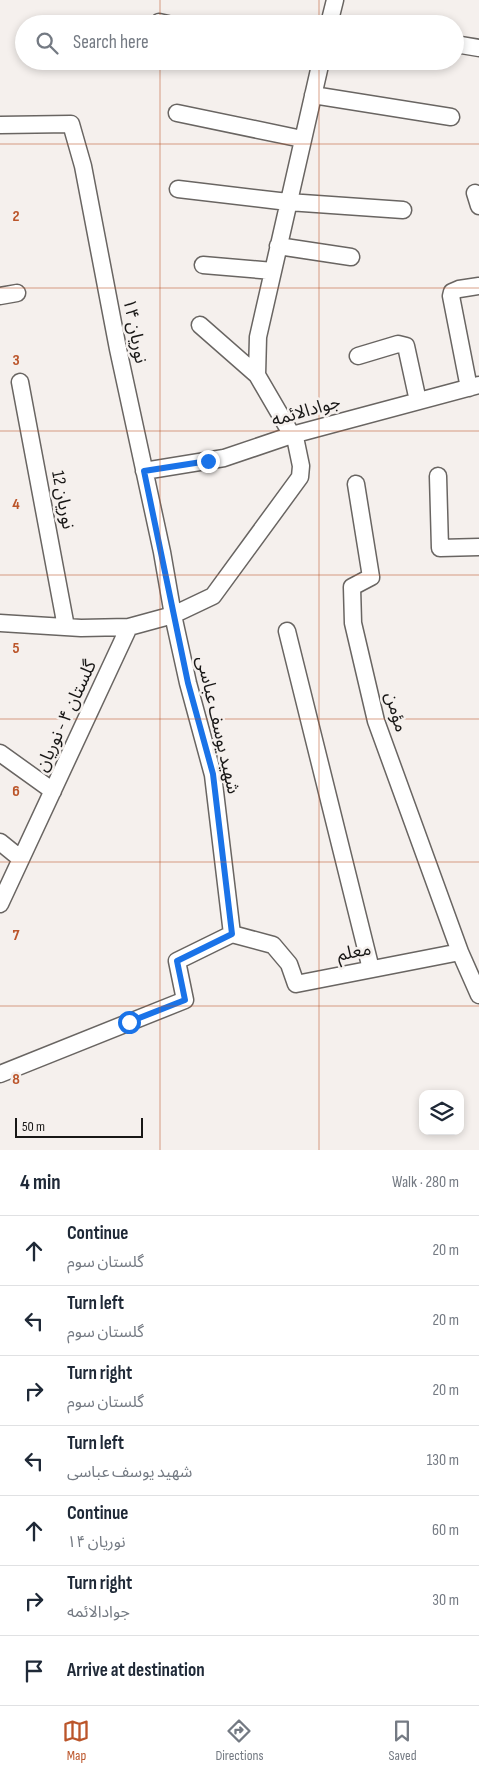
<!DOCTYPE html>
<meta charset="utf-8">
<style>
body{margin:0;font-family:"Sofia Sans Condensed","Noto Sans Arabic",sans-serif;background:#f6f6f7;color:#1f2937}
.controls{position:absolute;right:15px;bottom:15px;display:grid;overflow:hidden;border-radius:10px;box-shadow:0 2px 8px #0003}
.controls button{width:45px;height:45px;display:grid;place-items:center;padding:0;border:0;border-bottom:1px solid #e0e1e3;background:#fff;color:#1f2937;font:25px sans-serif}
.scale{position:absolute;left:15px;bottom:12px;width:128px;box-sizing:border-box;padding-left:5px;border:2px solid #181716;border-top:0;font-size:14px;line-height:18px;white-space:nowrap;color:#181716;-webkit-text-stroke:4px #f5f0ed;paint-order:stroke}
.stop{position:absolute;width:15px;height:15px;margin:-11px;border:4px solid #1a73e8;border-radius:50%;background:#fff}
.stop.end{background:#1a73e8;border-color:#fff;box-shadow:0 1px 5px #0008}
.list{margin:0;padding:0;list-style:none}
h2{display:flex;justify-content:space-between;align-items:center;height:65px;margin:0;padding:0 20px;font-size:21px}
h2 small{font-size:16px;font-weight:400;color:#747a83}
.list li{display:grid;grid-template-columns:32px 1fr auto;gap:15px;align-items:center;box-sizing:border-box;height:70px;padding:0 20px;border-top:1px solid #e0e1e3}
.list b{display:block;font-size:19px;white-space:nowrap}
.list p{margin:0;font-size:16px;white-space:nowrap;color:#747a83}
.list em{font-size:16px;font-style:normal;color:#747a83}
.icon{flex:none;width:28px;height:28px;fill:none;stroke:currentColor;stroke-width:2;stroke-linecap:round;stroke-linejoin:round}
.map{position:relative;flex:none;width:479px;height:1150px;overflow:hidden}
.search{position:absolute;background:#fff;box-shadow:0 2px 8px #0003;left:15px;right:15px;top:15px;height:55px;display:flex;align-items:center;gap:12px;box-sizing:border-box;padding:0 18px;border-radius:28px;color:#747a83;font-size:19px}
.sheet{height:555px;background:#fff}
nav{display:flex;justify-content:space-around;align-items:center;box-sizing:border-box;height:70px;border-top:1px solid #e0e1e3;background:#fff;font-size:14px;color:#747a83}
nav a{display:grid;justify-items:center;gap:2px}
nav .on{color:#bb552a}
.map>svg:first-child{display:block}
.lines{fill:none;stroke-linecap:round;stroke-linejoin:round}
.minor-casing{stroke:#696562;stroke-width:19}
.minor{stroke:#fff;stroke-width:16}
.route{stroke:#1a73e8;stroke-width:6}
.grid{fill:none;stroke:#bb552a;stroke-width:1;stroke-opacity:0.55}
.labels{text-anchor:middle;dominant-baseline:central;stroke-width:5;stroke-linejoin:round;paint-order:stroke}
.street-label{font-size:18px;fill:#181716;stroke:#f5f0ed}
.grid-label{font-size:16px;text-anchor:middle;font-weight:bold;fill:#bb552a;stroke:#f5f0ed;stroke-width:5;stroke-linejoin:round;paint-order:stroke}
</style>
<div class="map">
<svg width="479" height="1150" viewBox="0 0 479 1150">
<rect width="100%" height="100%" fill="#f5f0ed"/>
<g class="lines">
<defs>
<path id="minor" d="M 159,22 L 168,24
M 329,24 L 335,0
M 455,44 L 479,48
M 313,95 L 451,117
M 177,113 L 302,139
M 0,125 L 71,124 L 83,166 L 118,349 L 162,552 L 173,615 L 188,683 L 213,775 L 232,934
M 178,189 L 288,202 L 403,210
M 475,193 L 479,206
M 278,246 L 351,257
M 203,265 L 273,271
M 0,296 L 17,293
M 200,325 L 257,375
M 358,356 L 398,344 L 406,346 L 418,401
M 20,382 L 66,627
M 469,388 L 451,296 L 452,292 L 459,289 L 479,286
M 144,471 L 224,458 L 292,435 L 479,385
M 438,476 L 440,548 L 479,547
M 356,484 L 371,577 L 352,587 L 353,623 L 376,721 L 460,952
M 0,623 L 81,628 L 129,627 L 173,615 L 213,596 L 300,477 L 301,466 L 296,442 L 257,375 L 258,337 L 321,61
M 287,631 L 371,969
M 0,753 L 53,791
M 0,842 L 21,859
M 0,904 L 129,627
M 232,934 L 273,945 L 289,964 L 296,984 L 460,952 L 479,995
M 0,1074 L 185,1000 L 177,961 L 232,934"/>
</defs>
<use href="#minor" class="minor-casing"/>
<use href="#minor" class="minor"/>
</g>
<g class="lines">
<path class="route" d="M 129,1022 L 185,1000 L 177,961 L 232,934 L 213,774 L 188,683 L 144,471 L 208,461"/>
</g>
<path class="grid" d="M 160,0 L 160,24M 319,0 L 319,24M 160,61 L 160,1150M 319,61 L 319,1150M 0,144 L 479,144M 0,288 L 479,288M 0,431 L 479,431M 0,575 L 479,575M 0,719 L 479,719M 0,862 L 479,862M 0,1006 L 479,1006"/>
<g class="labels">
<g class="street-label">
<text transform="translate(135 331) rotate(79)">نوریان ۱۴</text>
<text transform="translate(306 411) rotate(-16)">جوادالائمه</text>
<text transform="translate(63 500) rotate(79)">نوریان 12</text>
<text transform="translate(396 712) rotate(74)">مؤمن</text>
<text transform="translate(66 716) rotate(-65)">گلستان ۴ - نوریان</text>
<text transform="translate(218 725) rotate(77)">شهید یوسف عباسی</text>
<text transform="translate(354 952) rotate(-11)">معلم</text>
</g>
</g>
<g class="grid-label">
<text x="16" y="221">2</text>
<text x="16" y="365">3</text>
<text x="16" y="509">4</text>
<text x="16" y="653">5</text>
<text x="16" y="796">6</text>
<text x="16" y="940">7</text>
<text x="16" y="1084">8</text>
</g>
</svg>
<div class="controls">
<button><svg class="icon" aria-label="layers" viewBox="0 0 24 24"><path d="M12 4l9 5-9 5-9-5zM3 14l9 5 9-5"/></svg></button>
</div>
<div class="scale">50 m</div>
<div class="stop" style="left:129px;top:1022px"></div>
<div class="stop end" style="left:208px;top:461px"></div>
<div class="search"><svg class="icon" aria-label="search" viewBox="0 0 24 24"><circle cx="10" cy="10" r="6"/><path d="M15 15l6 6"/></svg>Search here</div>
</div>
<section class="sheet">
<h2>4 min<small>Walk · 280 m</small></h2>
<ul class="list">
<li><svg class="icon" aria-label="ahead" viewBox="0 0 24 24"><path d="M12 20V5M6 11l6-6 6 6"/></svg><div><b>Continue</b><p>گلستان سوم</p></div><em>20 m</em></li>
<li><svg class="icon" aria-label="left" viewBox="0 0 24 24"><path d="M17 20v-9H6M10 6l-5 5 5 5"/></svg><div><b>Turn left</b><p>گلستان سوم</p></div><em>20 m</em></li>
<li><svg class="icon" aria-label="right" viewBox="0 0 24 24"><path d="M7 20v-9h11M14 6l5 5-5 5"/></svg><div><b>Turn right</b><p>گلستان سوم</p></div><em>20 m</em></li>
<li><svg class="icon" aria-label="left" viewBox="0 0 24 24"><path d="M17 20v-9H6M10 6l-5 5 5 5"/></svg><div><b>Turn left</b><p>شهید یوسف عباسی</p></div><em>130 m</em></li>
<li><svg class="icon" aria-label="ahead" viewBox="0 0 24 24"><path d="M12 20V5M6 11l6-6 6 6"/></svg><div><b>Continue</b><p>نوریان ۱۴</p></div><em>60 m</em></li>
<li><svg class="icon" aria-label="right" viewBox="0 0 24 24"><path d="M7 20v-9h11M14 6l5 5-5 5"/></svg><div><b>Turn right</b><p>جوادالائمه</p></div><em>30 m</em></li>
<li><svg class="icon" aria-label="arrive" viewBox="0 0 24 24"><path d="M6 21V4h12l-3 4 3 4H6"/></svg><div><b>Arrive at destination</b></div></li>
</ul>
</section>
<nav>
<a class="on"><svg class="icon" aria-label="map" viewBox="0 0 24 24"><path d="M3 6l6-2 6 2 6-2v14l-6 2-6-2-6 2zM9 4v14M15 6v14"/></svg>Map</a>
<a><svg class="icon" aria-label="directions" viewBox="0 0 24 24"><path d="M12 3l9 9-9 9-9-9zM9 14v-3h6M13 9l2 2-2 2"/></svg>Directions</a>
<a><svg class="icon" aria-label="saved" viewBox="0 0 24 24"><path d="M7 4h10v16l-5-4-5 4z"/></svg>Saved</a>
</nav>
